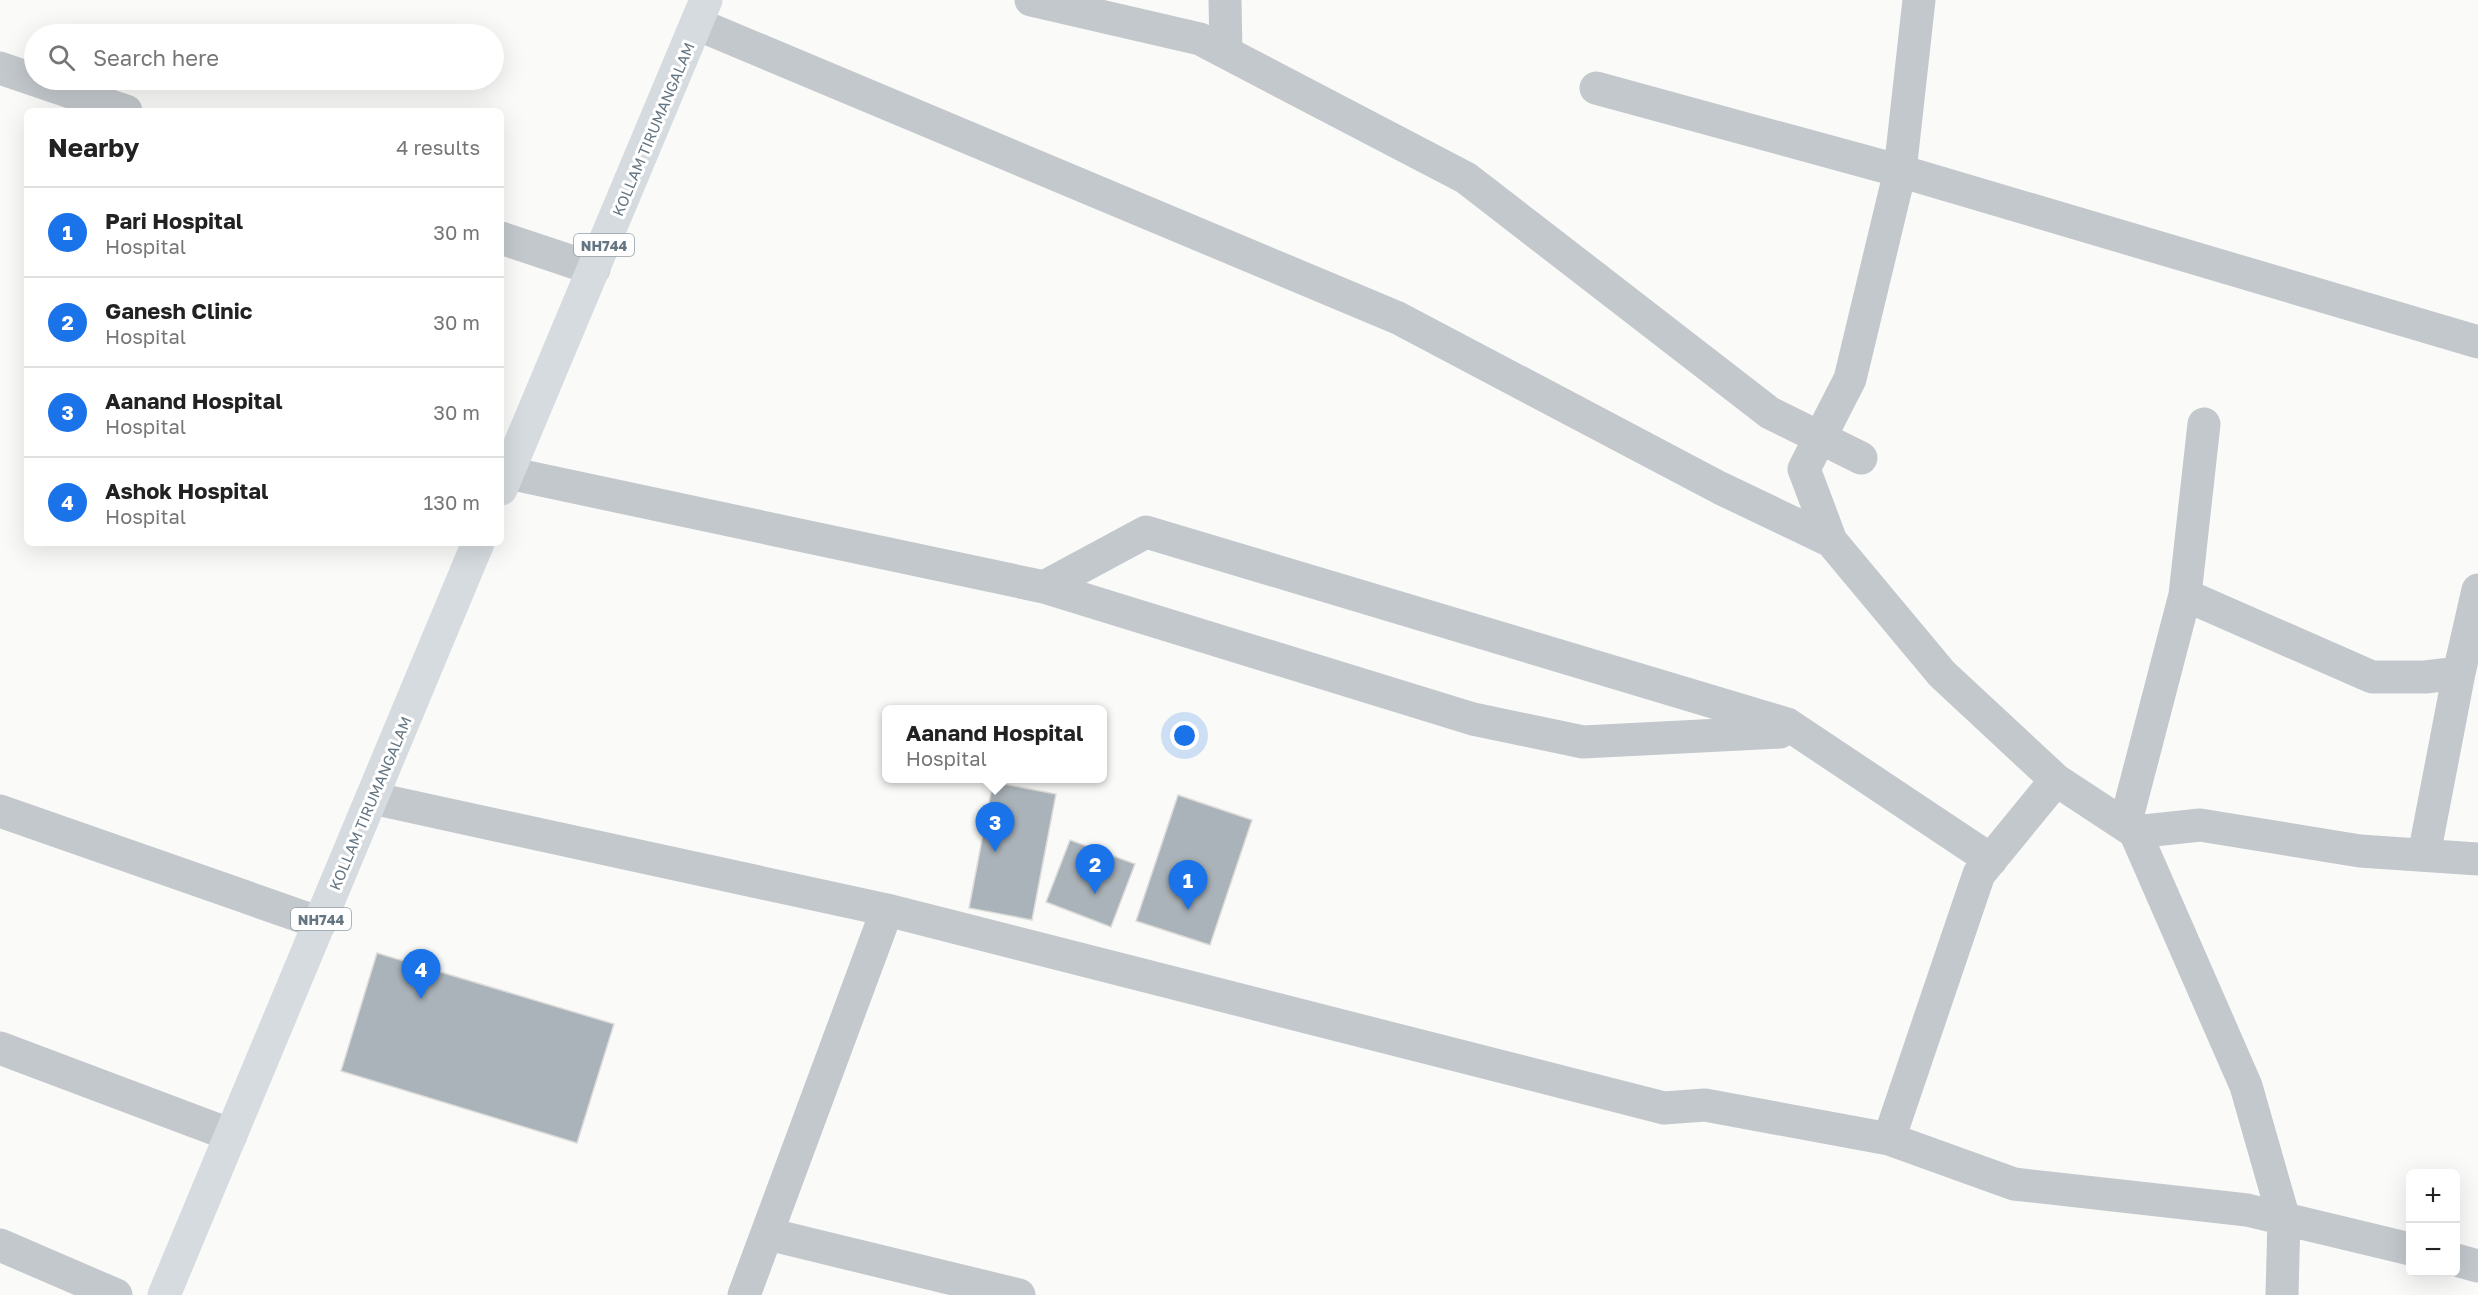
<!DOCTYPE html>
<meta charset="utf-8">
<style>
body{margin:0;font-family:"Golos Text",sans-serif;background:#f6f6f6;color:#222}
.controls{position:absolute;right:18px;bottom:18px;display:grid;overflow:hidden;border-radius:9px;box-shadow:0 6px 24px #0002}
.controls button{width:54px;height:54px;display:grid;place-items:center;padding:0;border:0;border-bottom:2px solid #e0e0e0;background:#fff;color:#222;font:30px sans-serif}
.you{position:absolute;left:1185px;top:736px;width:21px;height:21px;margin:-15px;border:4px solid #fff;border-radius:50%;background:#1a73e8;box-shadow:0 0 0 9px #1a73e833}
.badge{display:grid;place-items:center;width:39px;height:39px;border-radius:50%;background:#1a73e8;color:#fff;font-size:20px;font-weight:700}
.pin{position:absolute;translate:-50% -50px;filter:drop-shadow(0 2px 3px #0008)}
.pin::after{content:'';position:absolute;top:32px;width:21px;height:18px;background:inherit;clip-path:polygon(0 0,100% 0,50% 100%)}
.popup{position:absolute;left:882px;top:705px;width:225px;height:78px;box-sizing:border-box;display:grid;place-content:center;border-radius:9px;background:#fff;filter:drop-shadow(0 2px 4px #0005);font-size:20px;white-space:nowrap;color:#767676}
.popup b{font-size:22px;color:#222}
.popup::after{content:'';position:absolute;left:50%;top:100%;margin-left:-12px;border:12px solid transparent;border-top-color:#fff}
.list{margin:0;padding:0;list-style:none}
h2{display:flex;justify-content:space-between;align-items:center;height:78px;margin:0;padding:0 24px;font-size:26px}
h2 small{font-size:20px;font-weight:400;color:#767676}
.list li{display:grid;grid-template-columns:39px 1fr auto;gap:18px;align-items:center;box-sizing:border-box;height:90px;padding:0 24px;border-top:2px solid #e0e0e0}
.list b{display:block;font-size:22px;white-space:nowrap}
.list p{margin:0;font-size:20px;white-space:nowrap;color:#767676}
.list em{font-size:20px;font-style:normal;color:#767676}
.icon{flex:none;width:33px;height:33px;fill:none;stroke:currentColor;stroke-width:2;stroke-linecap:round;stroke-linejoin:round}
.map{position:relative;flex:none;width:2478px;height:1295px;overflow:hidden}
.search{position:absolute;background:#fff;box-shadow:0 6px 24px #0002;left:24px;top:24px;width:480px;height:66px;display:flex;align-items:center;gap:15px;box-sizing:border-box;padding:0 21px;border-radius:33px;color:#767676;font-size:22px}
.panel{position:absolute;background:#fff;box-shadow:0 6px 24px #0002;left:24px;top:108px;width:480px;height:438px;border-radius:9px}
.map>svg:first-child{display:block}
.building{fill:#aab3b9;stroke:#dcdcda;stroke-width:1.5}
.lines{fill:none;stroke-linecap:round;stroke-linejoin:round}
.minor{stroke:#c3c8cc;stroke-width:33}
.highway{stroke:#d6dbdf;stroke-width:33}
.labels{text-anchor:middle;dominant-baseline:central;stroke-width:6;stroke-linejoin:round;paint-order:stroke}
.shield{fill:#fff;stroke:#939fa8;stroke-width:1.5}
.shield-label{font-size:14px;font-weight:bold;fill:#657683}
.street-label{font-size:15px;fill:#657683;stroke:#fff}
</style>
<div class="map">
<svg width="2478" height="1295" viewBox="0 0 2478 1295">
<rect width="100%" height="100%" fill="#fafaf8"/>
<path class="building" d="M 993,782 L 1056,794 L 1032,920 L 969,908 Z
M 1178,795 L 1252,820 L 1210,945 L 1136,921 Z
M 1070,840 L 1135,864 L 1111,927 L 1046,902 Z
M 377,953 L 614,1024 L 577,1143 L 341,1071 Z"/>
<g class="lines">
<path class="minor" d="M 1031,0 L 1200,39 L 1466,178 L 1770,413 L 1861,458
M 1225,0 L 1226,52
M 1919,0 L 1900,171 L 1850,379 L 1804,469 L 1831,541 L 1942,674 L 2056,780 L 2135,832 L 2246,1086 L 2284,1219 L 2282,1295
M 697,24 L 1398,318 L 1720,488 L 1831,541
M 0,68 L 126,111
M 1596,88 L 1900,171 L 2478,342
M 501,238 L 594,269
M 508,473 L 1044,587 L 1473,719 L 1583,742 L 1780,732 L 1787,724
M 1044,587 L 1146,532 L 1787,724 L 1991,860
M 2185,595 L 2204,424
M 372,798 L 887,910 L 1664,1108 L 1705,1105 L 1889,1139 L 2014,1184 L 2247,1210 L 2410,1249
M 0,811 L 320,923
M 2125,825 L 2185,595 L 2372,677 L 2425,677 L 2459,673 L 2478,590
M 2135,832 L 2200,825 L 2360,851 L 2478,859
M 2424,855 L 2459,673
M 0,1048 L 231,1135
M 1889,1139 L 1979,874 L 2056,780
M 768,1234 L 1019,1295
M 0,1245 L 116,1295
M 2456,1260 L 2478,1266
M 744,1295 L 887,910"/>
<path class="highway" d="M 501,489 L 706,0
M 164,1295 L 478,543"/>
</g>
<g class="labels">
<g class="shield">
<rect x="574" y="234" width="60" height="22" rx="4.5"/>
<rect x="291" y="908" width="60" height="22" rx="4.5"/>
</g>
<g class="shield-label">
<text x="604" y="245">NH744</text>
<text x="321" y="919">NH744</text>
</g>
<g class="street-label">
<text transform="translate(653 129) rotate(-67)">KOLLAM TIRUMANGALAM</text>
<text transform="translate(370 803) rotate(-67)">KOLLAM TIRUMANGALAM</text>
</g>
</g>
</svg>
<div class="controls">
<button>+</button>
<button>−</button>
</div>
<div class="you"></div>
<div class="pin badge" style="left:1188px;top:910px">1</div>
<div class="pin badge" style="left:1095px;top:894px">2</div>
<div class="pin badge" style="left:995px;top:852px">3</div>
<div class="popup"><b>Aanand Hospital</b>Hospital</div>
<div class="pin badge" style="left:421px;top:999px">4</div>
<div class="search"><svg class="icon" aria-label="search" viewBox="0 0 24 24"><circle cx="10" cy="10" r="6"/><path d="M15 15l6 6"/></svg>Search here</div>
<section class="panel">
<h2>Nearby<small>4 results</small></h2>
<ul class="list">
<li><span class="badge">1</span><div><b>Pari Hospital</b><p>Hospital</p></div><em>30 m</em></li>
<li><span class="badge">2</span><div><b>Ganesh Clinic</b><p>Hospital</p></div><em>30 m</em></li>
<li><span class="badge">3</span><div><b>Aanand Hospital</b><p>Hospital</p></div><em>30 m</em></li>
<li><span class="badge">4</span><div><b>Ashok Hospital</b><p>Hospital</p></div><em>130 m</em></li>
</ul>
</section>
</div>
